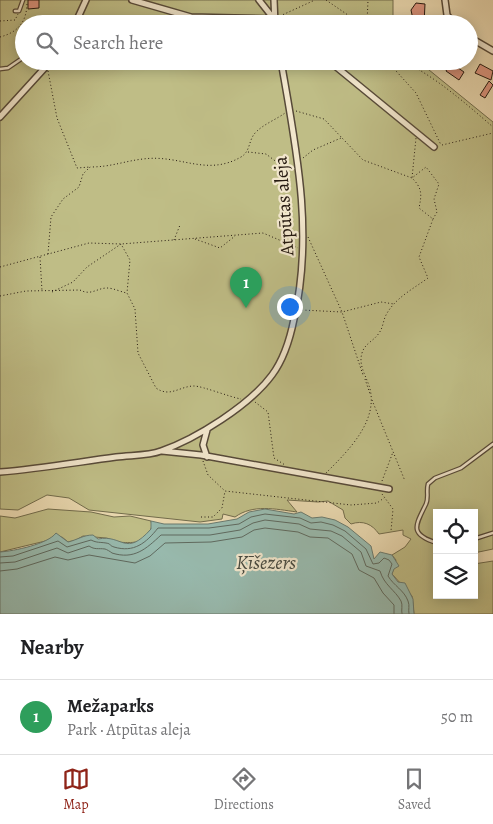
<!DOCTYPE html>
<meta charset="utf-8">
<style>
body{margin:0;font-family:Alegreya,serif;background:#f2f2f2;color:#202124}
.controls{position:absolute;right:15px;bottom:15px;display:grid;overflow:hidden;border-radius:0px;box-shadow:0 2px 12px #0003}
.controls button{width:45px;height:45px;display:grid;place-items:center;padding:0;border:0;border-bottom:1px solid #e0e0e0;background:#fff;color:#202124;font:25px sans-serif}
.you{position:absolute;left:289px;top:306px;width:18px;height:18px;margin:-12px;border:4px solid #fff;border-radius:50%;background:#1a73e8;box-shadow:0 0 0 8px #1a73e833}
.badge{display:grid;place-items:center;width:32px;height:32px;border-radius:50%;background:#8f2418;color:#fff;font-size:16px;font-weight:700}
.pin{position:absolute;translate:-50% -41px;filter:drop-shadow(0 1px 2px #0008)}
.pin::after{content:'';position:absolute;top:26px;width:18px;height:15px;background:inherit;clip-path:polygon(0 0,100% 0,50% 100%)}
.list{margin:0;padding:0;list-style:none}
h2{display:flex;justify-content:space-between;align-items:center;height:65px;margin:0;padding:0 20px;font-size:21px}
h2 small{font-size:16px;font-weight:400;color:#757577}
.list li{display:grid;grid-template-columns:32px 1fr auto;gap:15px;align-items:center;box-sizing:border-box;height:75px;padding:0 20px;border-top:1px solid #e0e0e0}
.list b{display:block;font-size:19px;white-space:nowrap}
.list p{margin:0;font-size:16px;white-space:nowrap;color:#757577}
.list em{font-size:16px;font-style:normal;color:#757577}
.icon{flex:none;width:28px;height:28px;fill:none;stroke:currentColor;stroke-width:2;stroke-linecap:round;stroke-linejoin:round}
.map{position:relative;flex:none;width:493px;height:614px;overflow:hidden}
.search{position:absolute;background:#fff;box-shadow:0 2px 12px #0003;left:15px;right:15px;top:15px;height:55px;display:flex;align-items:center;gap:12px;box-sizing:border-box;padding:0 18px;border-radius:28px;color:#757577;font-size:19px}
.sheet{height:140px;background:#fff}
nav{display:flex;justify-content:space-around;align-items:center;box-sizing:border-box;height:70px;border-top:1px solid #e0e0e0;background:#fff;font-size:14px;color:#757577}
nav a{display:grid;justify-items:center;gap:2px}
nav .on{color:#8f2418}
.map>svg:first-child{display:block}
.green{fill:#bfbd86;stroke:#726c4c}
.water{fill:#98baae;stroke:#6a7a6f}
.lines{fill:none;stroke-linecap:round;stroke-linejoin:round}
.shore{stroke:#5f6a60;stroke-width:1}
.building{fill:#dd957f;stroke:#261a11}
.lane-casing{stroke:#574a39;stroke-width:5}
.street-casing{stroke:#574a39;stroke-width:8}
.path{stroke:#261a11;stroke-width:1;stroke-dasharray:1 2.5;stroke-linecap:butt}
.lane{stroke:#f1e6cc;stroke-width:2.5}
.street{stroke:#f1e6cc;stroke-width:5}
.labels{text-anchor:middle;dominant-baseline:central;stroke-width:4.5;stroke-linejoin:round;paint-order:stroke}
.street-label{font-size:19px;fill:#261a11;stroke:#f1e6cc}
.water-label{font-size:20px;font-style:italic;fill:#484a40;stroke:#f1e6cc}
</style>
<div class="map">
<svg width="493" height="614" viewBox="0 0 493 614">
<rect width="100%" height="100%" fill="#ead9b0"/>
<filter id="stains"><feTurbulence type="fractalNoise" baseFrequency=".004" numOctaves="4"/><feColorMatrix values="0 0 0 0 .2 0 0 0 0 .09 0 0 0 0 .02 0 0 0 .5 -.17"/></filter>
<radialGradient id="worn" r=".72"><stop offset=".6" stop-color="#630" stop-opacity="0"/><stop offset="1" stop-color="#630" stop-opacity=".3"/></radialGradient>
<path class="green" d="M 0,0 L 393,0 L 393,24 L 24,24 L 24,61 L 418,61 L 493,122 L 493,549 L 474,553 L 474,513 L 437,513 L 437,595 L 474,595 L 474,564 L 493,561 L 493,614 L 414,614 L 412,596 L 392,574 L 396,560 L 392,555 L 405,547 L 411,539 L 403,535 L 403,530 L 379,534 C 372,524 363,520 351,524 L 345,518 L 343,510 L 328,501 L 318,502 L 287,500 L 297,512 C 275,509 253,504 235,517 L 223,514 L 222,519 L 200,522 L 89,510 L 69,498 L 47,495 L 18,510 L 0,509 Z
M 48,509 L 91,512 L 114,517 L 130,516 L 151,521 L 152,526 C 145,545 132,543 117,542 C 113,542 110,538 106,538 C 98,537 91,537 83,536 L 76,540 L 68,542 L 62,537 L 0,552 L 0,516 L 15,518 Z"/>
<path class="water" d="M 265,509 L 294,514 L 301,512 L 312,518 L 322,517 L 335,520 L 348,527 L 371,546 L 374,559 L 380,552 L 392,555 L 399,566 L 394,569 L 392,574 L 398,582 L 405,583 L 413,599 L 414,614 L 0,614 L 0,552 C 14,551 48,544 56,533 L 68,542 C 77,540 83,535 93,535 L 98,539 C 123,534 125,558 151,529 L 151,521 L 164,524 L 208,524 L 237,519 L 249,512 Z"/>
<g class="lines">
<path class="shore" d="M 0,557 L 13,556 L 58,541 L 67,547 L 91,540 C 97,543 100,542 106,543 C 112,544 108,545 114,547 C 134,553 146,543 158,528 L 209,528 L 239,524 L 251,517 L 265,514 L 300,518 L 311,523 L 321,522 L 333,525 L 345,531 L 366,549 L 373,564 L 379,563 L 384,558 L 389,560 L 392,564 L 388,576 C 394,586 404,590 408,601 C 410,606 408,609 409,614
M 0,563 L 15,562 L 57,548 L 68,553 L 89,546 C 95,550 98,548 105,549 C 106,549 111,552 112,553 C 134,560 146,549 161,535 L 210,535 L 240,530 L 253,523 L 265,520 L 299,524 L 310,529 L 331,531 L 342,536 L 361,552 L 366,566 L 380,571 C 384,585 395,590 401,601 C 403,605 401,610 402,614
M 0,571 L 17,569 L 55,557 L 68,560 L 89,555 L 135,563 L 150,556 L 165,543 L 211,542 L 242,537 L 254,530 L 265,528 L 298,532 L 310,537 L 328,538 L 352,554 L 359,570 L 374,578 L 383,593 L 394,605 L 394,614"/>
</g>
<path class="building" d="M 28,0 L 39,0 L 39,8 L 28,9 Z
M 416,3 L 425,4 L 424,24 L 414,24 L 411,10 Z
M 442,61 L 448,61 L 464,72 L 459,80 L 446,71 L 447,69 L 440,65 Z
M 480,64 L 493,71 L 491,80 L 475,73 Z
M 489,81 L 493,85 L 485,98 L 480,95 Z"/>
<g class="lines">
<defs>
<path id="lane" d="M 15,11 L 19,11 L 23,0
M 38,61 L 47,66
M 0,69 L 8,68 L 24,57
M 474,539 L 493,533
M 437,543 C 408,534 416,525 426,504 C 429,498 426,491 428,484 L 435,478 L 461,468 L 493,444"/>
<path id="street" d="M 132,0 L 191,17 L 274,19
M 259,0 L 274,19 L 282,24
M 274,0 L 275,24
M 445,0 L 447,15 L 454,24
M 75,24 L 86,0
M 469,37 L 493,51
M 329,61 L 434,147
M 0,117 L 51,61
M 207,430 L 203,445 L 207,457
M 162,451 L 201,455 L 389,489
M 0,472 C 39,469 78,462 116,457 C 130,455 148,456 161,451 C 196,439 250,405 272,375 C 284,359 290,339 294,319 C 314,233 296,147 281,61"/>
</defs>
<use href="#lane" class="lane-casing"/>
<use href="#street" class="street-casing"/>
<path class="path" d="M 326,0 L 361,24
M 280,16 L 315,0
M 0,21 L 15,20 L 18,14
M 367,24 L 368,0
M 0,37 C 19,32 27,21 27,2
M 387,61 L 416,93 L 441,145
M 403,61 C 437,78 464,102 493,127
M 48,71 L 57,118 L 77,168 L 90,167
M 296,111 L 324,119 L 363,160 L 412,178 L 426,167 L 439,184 L 434,199 L 437,212 L 433,219
M 442,145 L 493,133
M 248,152 L 266,154 L 286,169 L 294,169
M 303,158 L 313,150 L 341,138
M 308,237 L 342,312 L 363,375
M 195,239 L 220,248 L 235,236
M 174,240 L 180,225
M 48,254 L 51,217 L 63,199 L 79,187 L 83,174 L 90,167 C 111,167 125,161 143,159 C 180,154 206,177 241,157 C 251,151 248,140 256,132 C 264,124 277,119 285,113
M 40,257 L 42,291
M 0,267 L 89,243 L 121,244 L 263,233 L 298,248
M 52,292 L 73,282 L 87,267 L 121,244 L 130,260 L 127,293
M 0,296 L 26,291 L 80,290 C 91,296 97,288 107,288 C 113,288 121,292 127,293 L 135,309 L 138,353 L 156,388 C 170,398 180,386 194,386 C 202,386 230,397 241,399
M 302,310 L 342,312 L 381,302 L 394,304
M 365,379 L 370,394
M 372,400 L 405,481
M 255,402 L 268,412 L 274,458 L 285,465
M 203,461 L 208,475 L 225,491 L 351,505 L 377,503 L 384,498
M 326,473 C 347,452 378,422 370,389 C 367,377 358,366 362,353 C 365,343 374,341 379,333 C 383,328 383,321 386,315 C 395,298 413,289 428,278 L 419,257 L 433,219 L 419,208 C 422,194 422,188 412,178 L 416,138
M 382,481 L 393,452
M 382,494 L 393,509 L 391,531
M 201,517 L 213,517 L 222,508 L 225,491"/>
<use href="#lane" class="lane"/>
<use href="#street" class="street"/>
</g>
<g class="labels">
<g class="street-label">
<text transform="translate(284 206) rotate(-94)">Atpūtas aleja</text>
</g>
<g class="water-label">
<text x="266" y="562">Ķīšezers</text>
</g>
</g>
<rect width="100%" height="100%" filter="url(#stains)"/>
<rect width="100%" height="100%" fill="url(#worn)"/>
</svg>
<div class="controls">
<button><svg class="icon" aria-label="locate" viewBox="0 0 24 24"><circle cx="12" cy="12" r="6"/><path d="M12 2v4M12 18v4M2 12h4M18 12h4"/></svg></button>
<button><svg class="icon" aria-label="layers" viewBox="0 0 24 24"><path d="M12 4l9 5-9 5-9-5zM3 14l9 5 9-5"/></svg></button>
</div>
<div class="you"></div>
<div class="pin badge" style="left:246px;top:308px;background:#2e9e5b">1</div>
<div class="search"><svg class="icon" aria-label="search" viewBox="0 0 24 24"><circle cx="10" cy="10" r="6"/><path d="M15 15l6 6"/></svg>Search here</div>
</div>
<section class="sheet">
<h2>Nearby<small></small></h2>
<ul class="list">
<li><span class="badge" style="background:#2e9e5b">1</span><div><b>Mežaparks</b><p>Park · Atpūtas aleja</p></div><em>50 m</em></li>
</ul>
</section>
<nav>
<a class="on"><svg class="icon" aria-label="map" viewBox="0 0 24 24"><path d="M3 6l6-2 6 2 6-2v14l-6 2-6-2-6 2zM9 4v14M15 6v14"/></svg>Map</a>
<a><svg class="icon" aria-label="directions" viewBox="0 0 24 24"><path d="M12 3l9 9-9 9-9-9zM9 14v-3h6M13 9l2 2-2 2"/></svg>Directions</a>
<a><svg class="icon" aria-label="saved" viewBox="0 0 24 24"><path d="M7 4h10v16l-5-4-5 4z"/></svg>Saved</a>
</nav>
